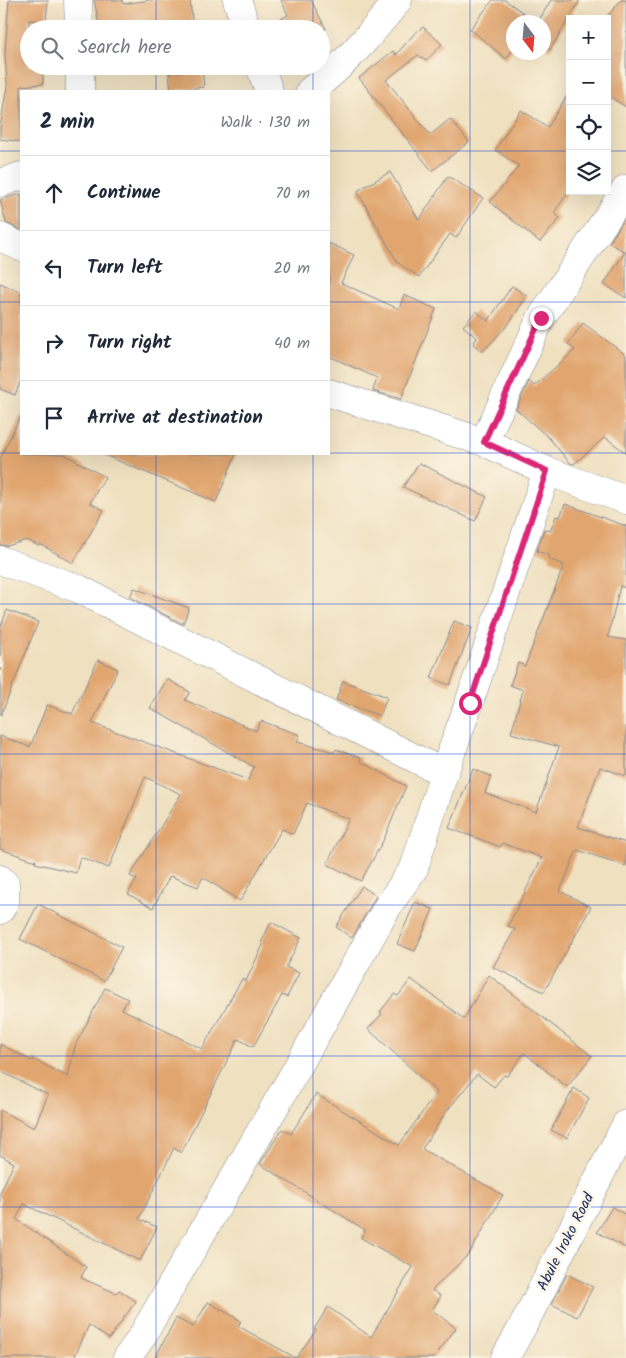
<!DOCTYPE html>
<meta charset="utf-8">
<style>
body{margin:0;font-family:Kalam,sans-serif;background:#f6f6f7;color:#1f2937}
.controls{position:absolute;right:15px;top:15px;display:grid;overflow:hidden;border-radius:0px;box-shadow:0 5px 20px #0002}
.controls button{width:45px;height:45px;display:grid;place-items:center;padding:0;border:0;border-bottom:1px solid #e0e1e3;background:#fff;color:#1f2937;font:25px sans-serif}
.compass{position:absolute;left:506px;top:15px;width:45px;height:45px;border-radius:50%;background:#fff;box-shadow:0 5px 20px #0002;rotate:164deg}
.stop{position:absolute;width:15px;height:15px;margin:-11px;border:4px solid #db2777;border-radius:50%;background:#fff}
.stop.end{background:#db2777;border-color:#fff;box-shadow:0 1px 5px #0008}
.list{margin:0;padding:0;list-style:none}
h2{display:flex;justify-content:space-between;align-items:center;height:65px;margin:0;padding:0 20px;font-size:21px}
h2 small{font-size:16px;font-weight:400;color:#747a83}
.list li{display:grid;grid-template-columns:32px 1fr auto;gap:15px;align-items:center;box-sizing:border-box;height:75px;padding:0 20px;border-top:1px solid #e0e1e3}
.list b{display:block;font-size:19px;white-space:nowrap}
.list em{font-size:16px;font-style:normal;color:#747a83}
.icon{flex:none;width:28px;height:28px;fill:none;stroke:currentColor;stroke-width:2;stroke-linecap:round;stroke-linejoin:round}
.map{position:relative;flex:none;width:626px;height:1358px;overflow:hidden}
.search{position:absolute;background:#fff;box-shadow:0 5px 20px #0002;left:20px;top:20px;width:310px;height:55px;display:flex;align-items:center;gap:12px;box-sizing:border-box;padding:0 18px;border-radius:28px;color:#747a83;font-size:19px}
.panel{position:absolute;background:#fff;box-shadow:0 5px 20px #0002;left:20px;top:90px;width:310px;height:365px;border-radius:0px}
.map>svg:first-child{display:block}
.building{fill:#e1a670}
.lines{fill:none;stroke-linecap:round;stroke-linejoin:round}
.minor-casing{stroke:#85888f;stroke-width:29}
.minor{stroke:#fff;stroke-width:28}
.route{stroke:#db2777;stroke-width:6}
.grid{fill:none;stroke:#1d4ed8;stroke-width:1;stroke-opacity:0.55}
.labels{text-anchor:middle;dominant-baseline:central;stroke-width:5;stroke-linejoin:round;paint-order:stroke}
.street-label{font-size:15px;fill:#1b2f5e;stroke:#fcf5e5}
</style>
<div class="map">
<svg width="626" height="1358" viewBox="0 0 626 1358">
<rect width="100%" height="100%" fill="#fcf5e5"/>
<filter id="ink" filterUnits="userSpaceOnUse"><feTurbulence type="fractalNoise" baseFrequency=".02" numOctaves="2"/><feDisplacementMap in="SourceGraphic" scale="10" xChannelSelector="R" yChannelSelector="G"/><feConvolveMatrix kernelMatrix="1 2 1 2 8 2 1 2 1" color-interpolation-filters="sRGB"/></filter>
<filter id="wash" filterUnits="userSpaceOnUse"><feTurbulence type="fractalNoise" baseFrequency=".0096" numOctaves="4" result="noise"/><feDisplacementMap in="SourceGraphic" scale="20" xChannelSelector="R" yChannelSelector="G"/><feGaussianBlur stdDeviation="1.12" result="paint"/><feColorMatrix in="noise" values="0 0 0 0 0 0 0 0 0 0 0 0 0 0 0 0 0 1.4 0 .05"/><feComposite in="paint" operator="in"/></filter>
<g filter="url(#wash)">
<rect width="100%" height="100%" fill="#efe0c0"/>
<g id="blocks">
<path class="building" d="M 9,0 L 48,0 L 46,21 L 29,20 L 29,66 L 43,66 L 43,84 L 21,86 L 21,142 L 0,139 L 0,128 L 7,86 L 5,53 Z
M 94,0 L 122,0 L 123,4 L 150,0 L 190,0 L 193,29 L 100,29 Z
M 281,0 L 311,0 L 326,29 L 262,29 L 288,15 Z
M 493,0 L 505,0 L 533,20 L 531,22 L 514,22 L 514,48 L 506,59 L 470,29 Z
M 551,0 L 580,0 L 550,50 L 544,46 L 544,22 L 538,22 Z
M 621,0 L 626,0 L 626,107 L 607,95 L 607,17 Z
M 423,27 L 442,44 L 426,61 L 418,55 L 386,80 L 430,135 L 450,119 L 469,142 L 432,171 L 359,78 L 393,51 L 396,55 L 414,34 Z
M 202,69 L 204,87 L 171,91 L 169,73 Z
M 570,90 L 570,189 L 554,213 L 560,218 L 540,242 L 490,202 L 519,166 L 495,150 L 521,110 L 548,127 Z
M 390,172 L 419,220 L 448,176 L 483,198 L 456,238 L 450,234 L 419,277 L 398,263 L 357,191 Z
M 21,194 L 21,230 L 6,223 L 0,200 Z
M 626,217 L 626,298 L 604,284 L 625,252 L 609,243 Z
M 329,243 L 354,255 L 341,283 L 399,309 L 404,295 L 436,309 L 401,399 L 373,391 L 377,378 L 329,356 Z
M 0,283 L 21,292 L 21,380 L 15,395 L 0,389 Z
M 512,286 L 527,296 L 508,325 L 482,352 L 473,344 L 477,338 L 463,326 L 476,311 L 488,321 Z
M 583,323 L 626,355 L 626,453 L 605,437 L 574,464 L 570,463 L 550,439 L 516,409 L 529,381 L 534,386 L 575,350 L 568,344 Z
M 21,415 L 21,454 L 64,454 L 105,477 L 90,503 L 104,510 L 73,563 L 40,544 L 39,546 L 27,540 L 7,546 L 0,545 L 0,459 Z
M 102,454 L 236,454 L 216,502 Z
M 419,463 L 487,497 L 475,521 L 403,487 Z
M 565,504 L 626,526 L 626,588 L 620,586 L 608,637 L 626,640 L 626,776 L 600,767 L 578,827 L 626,843 L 626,866 L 577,850 L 560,891 L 591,907 L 544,992 L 493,967 L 515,929 L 508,926 L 542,858 L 502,843 L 501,847 L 449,828 L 473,769 L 491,776 L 485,793 L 536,812 L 559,747 L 511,733 L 523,690 L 510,685 L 518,663 L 525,666 L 564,565 L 549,559 L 550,556 L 537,551 L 544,529 L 550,531 L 556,516 L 560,517 Z
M 134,588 L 189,608 L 183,624 L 130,597 Z
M 7,610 L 38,622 L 1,715 L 0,629 Z
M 454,621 L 472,628 L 450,685 L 431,678 Z
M 98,660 L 118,669 L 92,723 L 248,780 L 254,767 L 150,708 L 167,679 L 190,692 L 185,700 L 256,731 L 261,721 L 300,735 L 297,742 L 334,752 L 336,749 L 361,758 L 360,761 L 406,786 L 384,839 L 361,881 L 327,864 L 349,819 L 307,803 L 293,834 L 282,829 L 240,901 L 203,877 L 198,887 L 170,876 L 153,908 L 128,894 L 137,879 L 130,876 L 181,794 L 145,777 L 109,868 L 80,857 L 76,873 L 35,863 L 36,861 L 0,849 L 0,736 L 30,747 L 47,705 L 72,714 Z
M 343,681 L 387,697 L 380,716 L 336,700 Z
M 362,886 L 376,896 L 352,938 L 336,927 Z
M 415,902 L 433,909 L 415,951 L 397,944 Z
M 38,904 L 122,947 L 104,981 L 20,939 Z
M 271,922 L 301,938 L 286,967 L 299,973 L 287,997 L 282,995 L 253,1047 L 238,1039 L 181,1153 L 174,1148 L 139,1219 L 157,1227 L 140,1261 L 24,1204 L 16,1219 L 86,1267 L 81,1278 L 116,1293 L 119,1290 L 136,1301 L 109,1339 L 89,1325 L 74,1358 L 0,1358 L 0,1193 L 14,1163 L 0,1155 L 0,1110 L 34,1128 L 48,1095 L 0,1071 L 0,1044 L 32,1061 L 33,1059 L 68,1077 L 75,1046 L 105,988 L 128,999 L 122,1009 L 202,1049 L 242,979 L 246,981 L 263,945 L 261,943 Z
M 489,975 L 592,1056 L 567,1087 L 524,1053 L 507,1076 L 504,1075 L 494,1087 L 477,1074 L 446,1112 L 422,1149 L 503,1195 L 469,1254 L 432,1290 L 441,1296 L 432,1310 L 456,1328 L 434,1358 L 155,1358 L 176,1318 L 193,1327 L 208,1302 L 241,1321 L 238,1326 L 296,1358 L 316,1330 L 314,1329 L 328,1307 L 371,1337 L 413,1267 L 361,1238 L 365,1230 L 260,1164 L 282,1129 L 291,1134 L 316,1094 L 399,1145 L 437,1092 L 368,1029 L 382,1014 L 380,1012 L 394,994 L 398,996 L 411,979 L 464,1019 Z
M 574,1088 L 589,1098 L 567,1138 L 551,1130 Z
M 612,1207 L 626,1215 L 626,1248 L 597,1232 Z
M 567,1274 L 593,1287 L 577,1317 L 552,1304 Z"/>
</g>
</g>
<g filter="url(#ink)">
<use href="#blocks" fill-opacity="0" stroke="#85888f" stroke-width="1"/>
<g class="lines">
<defs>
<path id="minor" d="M 78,0 L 79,29
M 237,0 L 247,29
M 80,66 L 80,91
M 260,66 L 269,91
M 310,91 C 344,66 372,33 398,0
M 0,183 L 21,176
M 0,237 L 21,247
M 329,393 L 484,442 L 547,471 L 626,500
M 484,442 L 541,318 L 626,189
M 0,560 L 79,589 L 444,773
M 0,879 L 5,884 L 5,901 L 0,910
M 127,1358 L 141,1338 L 296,1070 L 388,906 L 414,868 L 444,773 L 469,703 L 547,471
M 505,1358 L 525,1322 L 626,1124"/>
</defs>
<use href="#minor" class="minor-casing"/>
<use href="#minor" class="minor"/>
</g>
</g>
<g class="lines" filter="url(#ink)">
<path class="route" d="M 470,703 L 547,471 L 484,442 L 541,318"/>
</g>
<path class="grid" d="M 156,0 L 156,29M 313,0 L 313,29M 470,0 L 470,1358M 156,66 L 156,91M 313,66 L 313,91M 0,151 L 21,151M 329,151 L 570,151M 607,151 L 626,151M 0,302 L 21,302M 329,302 L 626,302M 0,453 L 21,453M 329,453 L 626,453M 156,454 L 156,1358M 313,454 L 313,1358M 0,604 L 626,604M 0,754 L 626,754M 0,905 L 626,905M 0,1056 L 626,1056M 0,1207 L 626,1207"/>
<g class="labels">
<g class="street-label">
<text transform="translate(566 1242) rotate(-63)">Abule Iroko Road</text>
</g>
</g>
</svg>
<div class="controls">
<button>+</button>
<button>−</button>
<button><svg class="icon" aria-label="locate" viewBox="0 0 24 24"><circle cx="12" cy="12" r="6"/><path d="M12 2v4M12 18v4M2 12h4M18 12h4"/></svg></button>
<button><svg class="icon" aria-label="layers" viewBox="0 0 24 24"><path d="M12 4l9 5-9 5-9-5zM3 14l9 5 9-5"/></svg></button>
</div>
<svg class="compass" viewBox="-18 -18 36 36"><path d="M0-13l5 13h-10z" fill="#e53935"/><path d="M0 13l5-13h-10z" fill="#747a83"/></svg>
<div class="stop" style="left:470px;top:703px"></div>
<div class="stop end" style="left:541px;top:318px"></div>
<div class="search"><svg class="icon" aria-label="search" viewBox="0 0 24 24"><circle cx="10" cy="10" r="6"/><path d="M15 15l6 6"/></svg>Search here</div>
<section class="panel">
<h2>2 min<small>Walk · 130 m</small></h2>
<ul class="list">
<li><svg class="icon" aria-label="ahead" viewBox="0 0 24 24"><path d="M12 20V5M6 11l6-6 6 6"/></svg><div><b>Continue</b></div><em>70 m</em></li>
<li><svg class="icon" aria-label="left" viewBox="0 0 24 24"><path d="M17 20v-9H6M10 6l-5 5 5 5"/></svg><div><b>Turn left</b></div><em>20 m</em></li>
<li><svg class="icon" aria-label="right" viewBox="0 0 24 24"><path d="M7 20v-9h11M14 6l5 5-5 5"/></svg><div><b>Turn right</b></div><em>40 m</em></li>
<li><svg class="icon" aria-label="arrive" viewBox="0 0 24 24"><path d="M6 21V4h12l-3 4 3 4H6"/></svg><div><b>Arrive at destination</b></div></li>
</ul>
</section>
</div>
